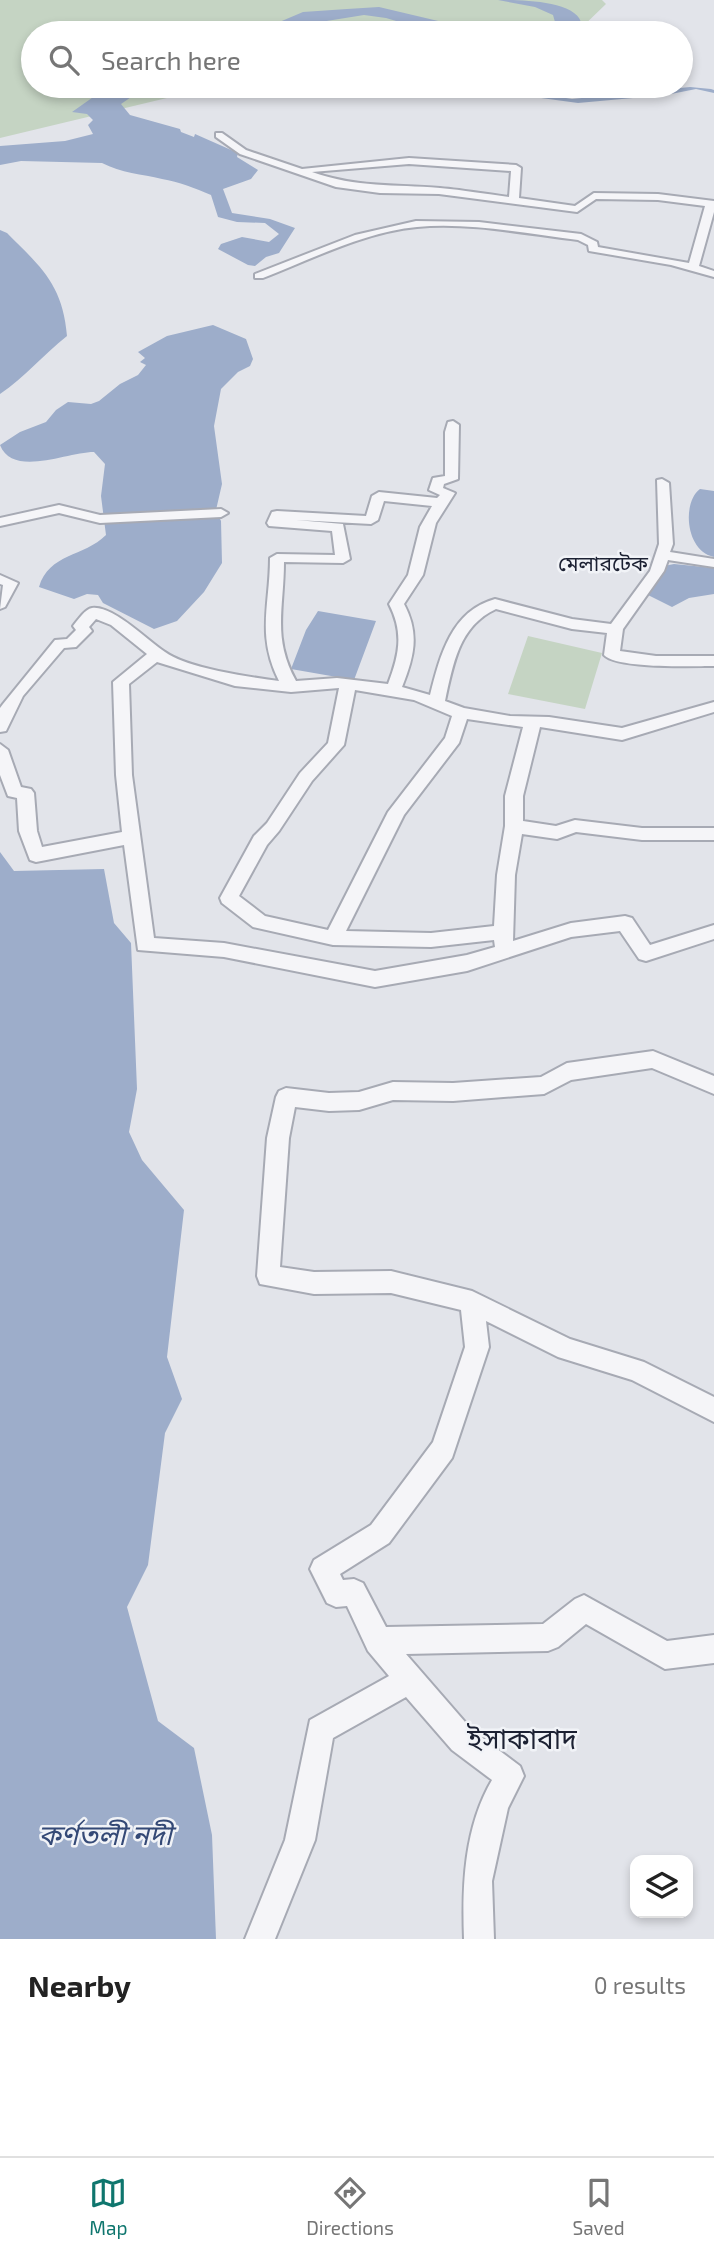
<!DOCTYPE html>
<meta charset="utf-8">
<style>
body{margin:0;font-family:"Exo 2","Noto Sans Bengali",sans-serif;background:#f6f6f6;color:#222}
.controls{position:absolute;right:21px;bottom:21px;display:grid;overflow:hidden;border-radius:14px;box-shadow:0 4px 10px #0003}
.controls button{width:63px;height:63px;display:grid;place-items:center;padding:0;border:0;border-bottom:2px solid #e0e0e0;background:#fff;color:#222;font:35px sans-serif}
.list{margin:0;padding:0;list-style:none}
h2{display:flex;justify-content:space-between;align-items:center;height:91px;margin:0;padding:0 28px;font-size:30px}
h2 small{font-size:23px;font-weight:400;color:#767676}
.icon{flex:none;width:38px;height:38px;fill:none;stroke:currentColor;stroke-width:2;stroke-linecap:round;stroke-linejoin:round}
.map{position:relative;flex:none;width:714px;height:1939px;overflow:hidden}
.search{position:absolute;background:#fff;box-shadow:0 4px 10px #0003;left:21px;right:21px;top:21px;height:77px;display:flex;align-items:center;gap:18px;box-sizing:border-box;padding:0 24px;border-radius:38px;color:#767676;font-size:26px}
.sheet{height:217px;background:#fff}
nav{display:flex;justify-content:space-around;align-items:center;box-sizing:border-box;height:98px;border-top:2px solid #e0e0e0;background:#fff;font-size:19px;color:#767676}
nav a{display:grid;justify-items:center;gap:4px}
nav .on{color:#0f766e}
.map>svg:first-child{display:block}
.green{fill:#c5d4c3}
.water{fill:#9dadca}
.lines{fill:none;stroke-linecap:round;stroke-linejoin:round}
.minor-casing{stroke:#a7aab4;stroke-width:4}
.minor{fill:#f5f5f8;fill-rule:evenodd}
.labels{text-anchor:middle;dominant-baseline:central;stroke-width:5;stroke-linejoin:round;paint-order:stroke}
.far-quarter-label{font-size:21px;fill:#1c2133;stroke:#f1f3f7}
.near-quarter-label{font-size:28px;fill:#1c2133;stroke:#f1f3f7}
.near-water-label{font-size:28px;font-style:italic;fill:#344976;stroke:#f1f3f7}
</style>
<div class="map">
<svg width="714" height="1939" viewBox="0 0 714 1939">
<rect width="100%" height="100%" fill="#e2e4ea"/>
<path class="green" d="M 0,0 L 602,0 L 606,4 L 576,33 L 33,33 L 33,86 L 217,86 L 0,138 Z
M 528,636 L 602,653 L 585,709 L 508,694 Z"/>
<path class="water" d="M 498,0 C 518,0 574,0 581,22 L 571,30 L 561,33 L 437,33 L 386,18 L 364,15 L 314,23 L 298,33 L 263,33 L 270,26 L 303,12 L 347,9 L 379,7 L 472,29 L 510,30 L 539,28 L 555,22 L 553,15 L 535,7 Z
M 115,86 L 169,86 L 137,93 L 121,104 L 130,115 L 180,129 L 181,132 L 194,137 L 195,134 L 238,153 L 237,157 L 258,170 L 251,179 L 223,189 L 232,213 L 270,219 L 295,228 L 279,253 L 266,257 L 255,266 L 248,265 L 218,249 L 221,244 L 242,237 L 269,242 L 279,234 L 265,223 L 237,222 L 218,217 L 211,195 C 195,188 179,182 162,179 C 142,174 121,173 102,163 L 21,161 L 0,165 L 0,146 L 65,141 L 93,134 L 88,125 L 93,120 L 87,114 L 72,112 L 106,88 Z
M 495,86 L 572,99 L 690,87 L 711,89 L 714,90 L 714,93 L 696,89 L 666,95 L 578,103 L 505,93 Z
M 0,230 L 7,233 C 41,267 63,285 67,336 C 43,355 25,377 0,394 Z
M 213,325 L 246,339 L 253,359 L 250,366 L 238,372 L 221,389 L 214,426 L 222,484 L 216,510 L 221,521 L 222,563 L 204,592 L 177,621 L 154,629 L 103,603 L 98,595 L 87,594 L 74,599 L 39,587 C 49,553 84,557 106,535 L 101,496 L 105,464 L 94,452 C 67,452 13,478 0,445 L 20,432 L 46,422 L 56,410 L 68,402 L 91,404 L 99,401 L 120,384 L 138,375 L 146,365 L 140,362 L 145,358 L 138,352 L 167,336 Z
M 700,489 L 714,491 L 714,557 C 685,551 682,502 700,489 Z
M 674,564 L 714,568 L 714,594 L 689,598 L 672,607 L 648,595 L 664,566 Z
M 318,611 L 376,621 L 354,680 L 291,669 L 306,630 Z
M 0,852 L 14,871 L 104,869 L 114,923 L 131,943 L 137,1089 L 129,1132 L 142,1160 L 184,1210 L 167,1357 L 182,1399 L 165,1433 L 148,1565 L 127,1607 L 158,1721 L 194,1748 L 212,1835 L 216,1939 L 0,1939 Z"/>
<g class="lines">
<defs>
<path id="minor" d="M 216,133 L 222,133 L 246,150 L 302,169 L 409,158 L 516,165 L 521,168 L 519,198 L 575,206 L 594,193 L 658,194 L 714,201 L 714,212 L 699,266 L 714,271 L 714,277 L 671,265 L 589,251 L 588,245 L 578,240 C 526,234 470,222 417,227 C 364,232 312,259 263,278 L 255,278 L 255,274 L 355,235 L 416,221 L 479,222 L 581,234 L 597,242 L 598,247 L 689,263 L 705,206 L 658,200 L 596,199 L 577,212 L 439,194 L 380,193 L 336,187 L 240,154 L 216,137 ZM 409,164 L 511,171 L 509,197 C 486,194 463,190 440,188 C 394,184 357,188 312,172 Z
M 453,421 L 459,425 L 458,479 L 444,484 L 443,488 L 455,493 L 436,523 L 423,575 L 404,604 C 420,634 414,657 402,687 L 430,695 C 440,656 451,611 495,599 L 572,619 L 611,624 L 650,571 L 659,544 L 657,480 L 662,479 L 669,483 L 673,544 L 670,552 L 714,559 L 714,567 L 668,560 L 664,571 L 623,629 L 620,651 L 656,656 L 714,656 L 714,666 C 693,666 617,669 604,655 L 607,633 L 572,629 L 496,609 C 459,626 453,664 445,701 L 464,708 L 510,716 L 549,717 L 622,728 L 714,702 L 714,712 L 622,740 L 540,727 L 523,796 L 523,821 L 556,826 L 575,820 L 642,828 L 714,828 L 714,840 L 642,840 L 576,832 L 557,839 L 522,834 L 515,875 L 513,941 L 571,923 L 625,916 L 632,918 L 650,945 L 714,925 L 714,939 L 646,961 L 639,959 L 620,931 L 571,937 L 467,971 L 375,987 L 224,957 L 138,950 L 124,845 L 36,862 L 30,860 L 19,831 L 17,798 L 8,796 L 0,775 L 0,744 L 8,750 L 21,787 L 31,789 L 34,793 L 37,831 L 42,847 L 122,832 L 116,775 L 113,682 L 147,654 L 111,625 L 96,619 L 89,627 L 92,631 L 76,647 L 64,648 L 23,696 L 6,731 L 0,732 L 0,708 L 3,704 L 55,640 L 67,639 L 76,630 L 73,626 C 78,620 85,609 92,608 C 113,605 149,642 165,652 C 189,669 250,677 279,681 C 256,635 270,605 270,558 L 277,554 L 335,555 L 332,531 L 269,526 L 267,523 L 272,512 L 277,511 L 366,516 L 372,496 L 379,492 L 437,498 L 440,495 L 429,490 L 433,478 L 445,476 L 445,432 L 448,422 ZM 384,501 L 432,506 L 420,527 L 408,575 L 389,604 C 404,633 399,655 388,684 L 337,678 L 296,681 C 272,638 284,608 284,562 L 343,563 L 350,559 L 343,524 L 296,520 L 371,524 L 378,520 ZM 157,662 L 235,686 L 291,692 L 339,688 L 328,743 L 300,773 L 267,823 L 254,836 L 220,898 L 222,903 L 253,927 L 333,945 L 431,947 L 494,940 L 495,947 L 467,955 L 375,971 L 224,943 L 154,938 L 132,775 L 129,684 ZM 355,690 L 414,700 L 452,716 L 445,738 L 388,812 L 328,930 L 265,916 L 239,896 L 267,845 L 279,831 L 312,781 L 344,745 ZM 467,719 L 523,727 L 505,796 L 505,826 L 497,875 L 494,926 L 431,933 L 346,931 L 404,815 L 459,743 Z
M 59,505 L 100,515 L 221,509 L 228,513 L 221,517 L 100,523 L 59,513 L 0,526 L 0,518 Z
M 0,575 L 18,583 L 5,607 L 0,609 L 3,585 L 0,584 Z
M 653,1051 L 714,1076 L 714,1094 L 652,1068 L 571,1080 L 544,1094 L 453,1101 L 393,1100 L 359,1110 L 329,1111 L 295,1107 L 289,1138 L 280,1267 L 314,1272 L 391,1271 L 472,1291 L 570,1339 L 644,1362 L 714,1397 L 714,1422 L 632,1380 L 558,1357 L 486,1321 L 489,1347 L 452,1458 L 389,1543 L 340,1574 L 343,1580 L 354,1579 L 363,1583 L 386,1627 L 543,1624 L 575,1599 L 584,1595 L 667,1641 L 714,1635 L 714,1663 L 665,1669 L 586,1624 L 558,1647 L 548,1651 L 406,1654 L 472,1730 L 520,1766 L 524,1776 L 508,1808 L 492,1881 L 494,1939 L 464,1939 C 462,1886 464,1828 492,1780 L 452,1750 L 406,1697 L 333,1738 L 315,1840 L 275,1939 L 245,1939 L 285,1840 L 310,1720 L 389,1676 L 368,1651 L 347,1606 L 336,1607 L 327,1603 L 310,1569 L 314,1560 L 371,1525 L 433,1442 L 465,1347 L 461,1310 L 391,1293 L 314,1294 L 260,1284 L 257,1276 L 267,1138 L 276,1097 L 279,1091 L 286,1088 L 329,1093 L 359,1092 L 393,1082 L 453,1083 L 541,1077 L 567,1063 Z"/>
</defs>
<use href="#minor" class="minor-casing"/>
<use href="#minor" class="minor"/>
</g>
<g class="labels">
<g class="far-quarter-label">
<text x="603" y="562">মেলারটেক</text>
</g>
<g class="near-quarter-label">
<text x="522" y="1738">ইসাকাবাদ</text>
</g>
<g class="near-water-label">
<text x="105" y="1834">কর্ণতলী নদী</text>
</g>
</g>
</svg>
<div class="controls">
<button><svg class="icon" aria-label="layers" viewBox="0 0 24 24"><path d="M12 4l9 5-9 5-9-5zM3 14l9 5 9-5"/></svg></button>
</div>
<div class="search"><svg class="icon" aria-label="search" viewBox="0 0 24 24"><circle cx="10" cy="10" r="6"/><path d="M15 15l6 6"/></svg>Search here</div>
</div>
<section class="sheet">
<h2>Nearby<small>0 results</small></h2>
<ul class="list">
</ul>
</section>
<nav>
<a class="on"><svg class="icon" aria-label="map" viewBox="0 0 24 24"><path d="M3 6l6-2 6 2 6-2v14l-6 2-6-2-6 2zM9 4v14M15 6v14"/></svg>Map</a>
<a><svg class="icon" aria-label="directions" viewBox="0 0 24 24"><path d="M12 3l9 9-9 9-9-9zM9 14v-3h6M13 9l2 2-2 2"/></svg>Directions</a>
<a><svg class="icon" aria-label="saved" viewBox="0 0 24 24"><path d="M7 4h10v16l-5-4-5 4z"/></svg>Saved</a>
</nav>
